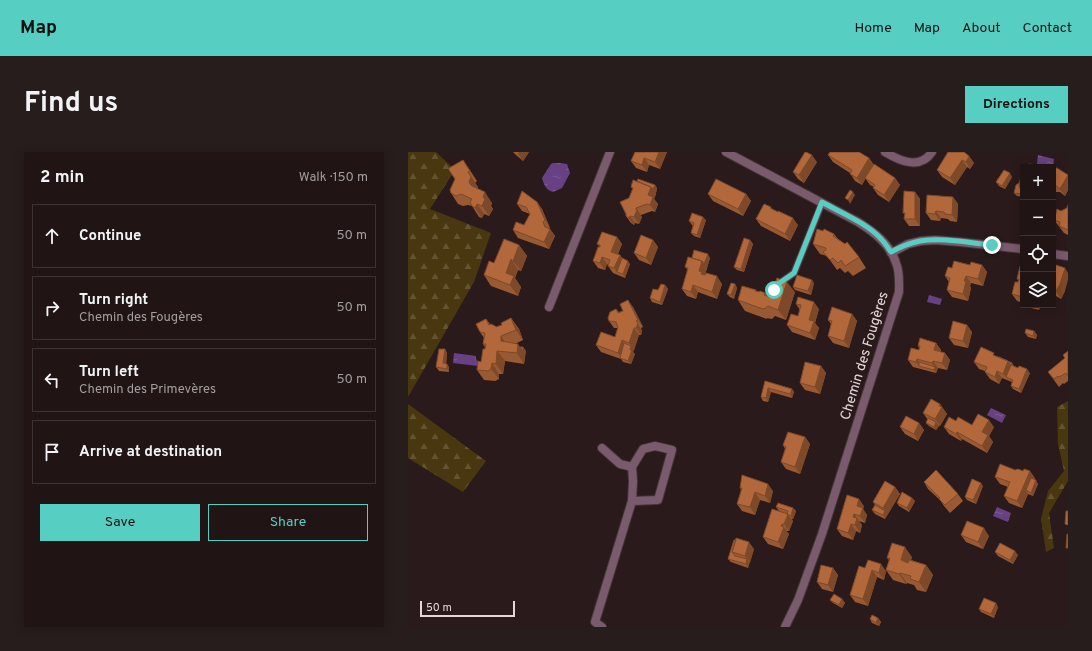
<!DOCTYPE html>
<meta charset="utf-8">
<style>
body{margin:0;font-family:Overpass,sans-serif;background:#281d1d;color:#f1f3f6}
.controls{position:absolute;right:12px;top:12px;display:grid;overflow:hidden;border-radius:0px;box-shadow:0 2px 10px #0003}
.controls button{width:36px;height:36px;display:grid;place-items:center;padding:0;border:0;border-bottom:1px solid #3d3334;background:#201414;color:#f1f3f6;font:20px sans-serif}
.scale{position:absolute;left:12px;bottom:10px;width:95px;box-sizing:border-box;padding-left:4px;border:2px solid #e3d7d7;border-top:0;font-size:11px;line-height:14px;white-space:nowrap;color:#e3d7d7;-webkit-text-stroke:3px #2b1a1b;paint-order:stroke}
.stop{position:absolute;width:12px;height:12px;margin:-9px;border:3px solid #56cec2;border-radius:50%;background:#fff}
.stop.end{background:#56cec2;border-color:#fff;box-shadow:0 1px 4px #0008}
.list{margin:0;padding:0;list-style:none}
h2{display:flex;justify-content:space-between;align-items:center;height:52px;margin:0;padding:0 16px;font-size:17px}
h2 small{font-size:13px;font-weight:400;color:#a29ea0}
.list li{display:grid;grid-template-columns:26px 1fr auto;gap:12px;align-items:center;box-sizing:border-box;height:64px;margin:0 8px 8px;padding:0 8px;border:1px solid #3d3334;border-radius:0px}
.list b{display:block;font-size:15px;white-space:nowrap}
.list p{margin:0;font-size:13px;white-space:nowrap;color:#a29ea0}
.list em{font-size:13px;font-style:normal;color:#a29ea0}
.actions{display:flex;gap:8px;padding:12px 16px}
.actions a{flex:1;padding:9px 0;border:1px solid #56cec2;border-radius:0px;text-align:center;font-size:14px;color:#56cec2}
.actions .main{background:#56cec2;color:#111}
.icon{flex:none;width:22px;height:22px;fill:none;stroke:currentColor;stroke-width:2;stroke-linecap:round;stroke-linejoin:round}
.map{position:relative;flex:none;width:660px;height:475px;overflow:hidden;border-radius:0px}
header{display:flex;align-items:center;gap:24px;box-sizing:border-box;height:56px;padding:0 20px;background:#56cec2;color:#111}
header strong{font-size:19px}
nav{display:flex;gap:22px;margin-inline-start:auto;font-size:14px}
.intro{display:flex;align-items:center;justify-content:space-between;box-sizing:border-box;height:96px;padding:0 24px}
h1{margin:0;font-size:28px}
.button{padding:10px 18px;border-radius:0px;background:#56cec2;color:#111;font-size:14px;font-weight:700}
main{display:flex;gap:24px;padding:0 24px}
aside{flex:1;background:#201414;border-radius:0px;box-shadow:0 2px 10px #0003}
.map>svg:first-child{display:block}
.forest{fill:url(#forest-firs)}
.water{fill:url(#water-ripples)}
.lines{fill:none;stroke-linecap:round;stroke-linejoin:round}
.service-casing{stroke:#453435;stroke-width:8}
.minor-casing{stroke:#453435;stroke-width:10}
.service{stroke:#7a5a6d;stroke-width:6}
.minor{stroke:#7a5a6d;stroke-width:8}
.wall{fill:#995932}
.shaded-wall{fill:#7d4929}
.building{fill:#b2683a;stroke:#7d4929}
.route{stroke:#56cec2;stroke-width:5}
.labels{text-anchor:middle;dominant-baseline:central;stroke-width:3;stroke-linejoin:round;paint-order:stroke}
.street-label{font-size:14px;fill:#e3d7d7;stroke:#2b1a1b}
</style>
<header>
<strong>Map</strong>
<nav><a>Home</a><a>Map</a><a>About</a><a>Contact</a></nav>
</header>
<div class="intro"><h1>Find us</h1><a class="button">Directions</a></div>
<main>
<aside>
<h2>2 min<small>Walk · 150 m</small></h2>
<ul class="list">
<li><svg class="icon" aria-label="ahead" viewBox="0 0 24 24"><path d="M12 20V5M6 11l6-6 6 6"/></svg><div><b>Continue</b></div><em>50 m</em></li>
<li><svg class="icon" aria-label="right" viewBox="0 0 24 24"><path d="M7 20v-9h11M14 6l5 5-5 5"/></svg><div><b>Turn right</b><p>Chemin des Fougères</p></div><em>50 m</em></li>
<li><svg class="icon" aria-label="left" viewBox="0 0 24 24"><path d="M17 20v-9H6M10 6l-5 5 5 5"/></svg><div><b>Turn left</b><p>Chemin des Primevères</p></div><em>50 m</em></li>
<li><svg class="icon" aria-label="arrive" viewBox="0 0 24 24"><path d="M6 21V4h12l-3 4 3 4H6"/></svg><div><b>Arrive at destination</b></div></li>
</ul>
<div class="actions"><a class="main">Save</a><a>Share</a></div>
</aside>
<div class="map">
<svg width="660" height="475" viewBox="0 0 660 475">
<defs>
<pattern id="forest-firs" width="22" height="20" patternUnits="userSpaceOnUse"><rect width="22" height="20" fill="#49370f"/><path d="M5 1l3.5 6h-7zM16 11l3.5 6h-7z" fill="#635331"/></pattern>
<pattern id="water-ripples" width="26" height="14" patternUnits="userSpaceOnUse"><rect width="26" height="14" fill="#674183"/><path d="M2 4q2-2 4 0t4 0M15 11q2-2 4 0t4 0" fill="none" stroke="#7d5c94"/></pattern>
</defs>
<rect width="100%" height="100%" fill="#2b1a1b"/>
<path class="forest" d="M 0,0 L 28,0 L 47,18 L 22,57 L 83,81 L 66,130 L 0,245 Z
M 660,249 L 660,329 L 641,361 L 646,396 L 638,400 L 633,367 L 640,339 L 656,319 L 650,292 L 649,255 Z
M 0,252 L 78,309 L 55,340 L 0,306 Z"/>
<path class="water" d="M 630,3 L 646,7 L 645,15 L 629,12 Z
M 145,11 L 152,11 L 159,12 L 162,21 L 154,36 L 145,40 C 138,38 136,33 134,26 L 143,12 Z
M 521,143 L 534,147 L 532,153 L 519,150 Z
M 46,201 L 68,204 L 68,207 L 71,211 L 70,214 L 45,211 Z
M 583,256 L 598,263 L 594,271 L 579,263 Z
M 589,355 L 603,361 L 600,370 L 585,364 Z"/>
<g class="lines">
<defs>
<path id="service" d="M 369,133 L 386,121 L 414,51"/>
<path id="minor" d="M 318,0 L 450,70 C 466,80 482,92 488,111 C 492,120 491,130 491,140 L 414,382 L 390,448 L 377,475
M 477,0 C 492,9 512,18 524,0
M 483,101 L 500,92 L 513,89 L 527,88 L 552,90 L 615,97
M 645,102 L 660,104
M 141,155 L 202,0
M 194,296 L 212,312 L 224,315
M 194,475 L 187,470 L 224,349 L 225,329 L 224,315 L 235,297 L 247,294 L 264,298 L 250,348 L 224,349"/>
</defs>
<use href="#service" class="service-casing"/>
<use href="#minor" class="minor-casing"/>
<use href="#service" class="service"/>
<use href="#minor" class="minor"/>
</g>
<path class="wall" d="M 105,0 L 121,0 L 115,9 L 108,3 Z
M 227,0 L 259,0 L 252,17 L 241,13 L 239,20 L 228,16 L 223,9 Z
M 420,3 L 461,6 L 466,13 L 487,26 L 492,33 L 481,50 L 470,43 L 465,36 L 466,35 L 462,33 L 457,26 L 454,33 L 447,29 L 442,21 L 425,10 Z
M 561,4 L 566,11 L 562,17 L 559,15 L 547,33 L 534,25 L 529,18 Z
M 55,8 L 69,29 L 67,31 L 70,35 L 70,37 L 84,51 L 83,54 L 85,57 L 81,64 L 76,62 L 74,66 L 71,65 L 64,54 L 60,53 L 55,54 L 50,52 L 43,41 Z
M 409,10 L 396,31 L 390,27 L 385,20 Z
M 645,16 L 660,23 L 660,38 L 657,44 L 652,40 L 645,40 Z
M 615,22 L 615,45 L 609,44 L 606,41 L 612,31 Z
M 604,25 L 597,37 L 591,34 L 588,30 Z
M 229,29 L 247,33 L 249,36 L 248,41 L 248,42 L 246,47 L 250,52 L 247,60 L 244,59 L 233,63 L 233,64 L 234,65 L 231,72 L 227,71 L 226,73 L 223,71 L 218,64 L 221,46 L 225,38 L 223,35 Z
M 507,40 L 512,47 L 512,74 L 501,74 L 496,67 L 497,62 L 495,61 Z
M 300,42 L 338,42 L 343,49 L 335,64 L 305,49 Z
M 545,45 L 550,52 L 549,70 L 542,69 L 540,67 L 533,66 L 532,69 L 523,68 L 518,61 Z
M 129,50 L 134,57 L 142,76 L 140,76 L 142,77 L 147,84 L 141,97 L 110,86 L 105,78 L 116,73 L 122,62 L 114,59 L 109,52 Z
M 660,53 L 660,83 L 656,81 L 646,68 L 653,59 L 659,56 Z
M 363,55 L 365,58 L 390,73 L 382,89 L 353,74 L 348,67 Z
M 298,68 L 292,86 L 286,84 L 283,81 L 285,74 L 284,73 L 281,69 Z
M 415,79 L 426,82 L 430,87 L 437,92 L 451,105 L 458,116 L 445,124 L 440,119 L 437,121 L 432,116 L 429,118 L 419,104 L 412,102 L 405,92 Z
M 209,85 L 214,92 L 210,102 L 212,103 L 214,106 L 222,112 L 217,126 L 205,121 L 200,114 L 200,113 L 199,112 L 197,118 L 190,116 L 185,109 L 192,95 L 189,92 Z
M 245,88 L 250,95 L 243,113 L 231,108 L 226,101 Z
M 342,88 L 345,92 L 336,120 L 329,118 L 326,115 Z
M 111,93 L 119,104 L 113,119 L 110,118 L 107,126 L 113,135 L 110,144 L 83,134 L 76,123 L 86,111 Z
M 284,106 L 302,106 L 297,123 L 314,132 L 309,147 L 290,140 L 288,147 L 279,144 L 274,137 L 280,118 L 277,115 Z
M 645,112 L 657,139 L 653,147 L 648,144 L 645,139 Z
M 562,113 L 574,113 L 579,120 L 575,134 L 563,131 L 562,134 L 563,136 L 560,149 L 544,145 L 539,138 L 541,130 L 537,124 L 544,116 Z
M 615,115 L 615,151 L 609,149 L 604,142 L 610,130 L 610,128 L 609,127 Z
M 406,131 L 403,143 L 387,138 L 385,135 Z
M 327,132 L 329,136 L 326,147 L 322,145 L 319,142 Z
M 257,133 L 260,137 L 254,153 L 244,150 L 242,146 Z
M 348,138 L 349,139 L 357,141 L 359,143 L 362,145 L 387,140 L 378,168 L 367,164 L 364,167 L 359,166 L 359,167 L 337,159 L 330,148 Z
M 388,152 L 411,157 L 407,171 L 411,176 L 407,188 L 384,180 L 379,173 L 390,164 L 392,158 Z
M 621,153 L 633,153 L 631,158 L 623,156 Z
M 225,155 L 235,175 L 233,176 L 234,179 L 233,183 L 231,183 L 226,198 L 225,200 L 227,202 L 223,212 L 215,210 L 213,207 L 193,200 L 188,193 L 207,185 L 210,176 L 206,176 L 201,169 L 208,157 L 211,160 Z
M 444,162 L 449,169 L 441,196 L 425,191 L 420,184 L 423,172 L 420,168 Z
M 103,166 L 111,177 L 115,188 L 107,192 L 112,195 L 115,195 L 118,199 L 116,212 L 97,209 L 95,222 L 91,222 L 91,227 L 87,229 L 76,228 L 69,218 L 73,210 L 77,195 L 75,192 L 76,186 L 72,180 L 78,167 L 82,172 L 88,175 L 94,173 Z
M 559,173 L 564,180 L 560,196 L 546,193 L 541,186 Z
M 626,179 L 629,183 L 628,187 L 620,185 L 617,181 Z
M 528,191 L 533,198 L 533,200 L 537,201 L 542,208 L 539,218 L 530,216 L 528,221 L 505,215 L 500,208 L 511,198 L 511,196 L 510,194 Z
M 37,197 L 39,201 L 38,212 L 41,215 L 41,220 L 31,219 L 28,215 Z
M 660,199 L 660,229 L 656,232 L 655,231 L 651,235 L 640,220 L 657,206 Z
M 588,204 L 604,211 L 606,214 L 622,221 L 613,241 L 605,237 L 603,234 L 604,230 L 594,226 L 591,232 L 582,227 L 577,220 L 577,219 L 571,217 L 566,210 Z
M 413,214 L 418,221 L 412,242 L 397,238 L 392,231 Z
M 357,229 L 384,237 L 386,240 L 384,246 L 363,240 L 360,250 L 355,249 L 353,245 Z
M 532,252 L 539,262 L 532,274 L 530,273 L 531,274 L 528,278 L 521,274 L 518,271 L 520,268 L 515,261 Z
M 511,271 L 516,278 L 510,289 L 497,282 L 492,275 Z
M 564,273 L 586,275 L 581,284 L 585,290 L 579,301 L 554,287 L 553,289 L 541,282 L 536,275 Z
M 397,285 L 402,292 L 392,322 L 378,317 L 373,310 L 377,297 L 375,293 Z
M 587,325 L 627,326 L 626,328 L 630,332 L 625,344 L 620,342 L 614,356 L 601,351 L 596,344 L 600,335 L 592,332 Z
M 516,330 L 550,342 L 555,349 L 542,361 L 536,354 L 532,348 L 520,337 Z
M 575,334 L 568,352 L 559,348 L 557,345 Z
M 487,335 L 492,342 L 477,367 L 467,362 L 464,358 L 467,353 L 465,350 Z
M 332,336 L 365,339 L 362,351 L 352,348 L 347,363 L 334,359 L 329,352 L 333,338 Z
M 504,346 L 507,349 L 501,360 L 491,354 L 489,351 Z
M 456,354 L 455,357 L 459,363 L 457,371 L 451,369 L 454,373 L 452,381 L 448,379 L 445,388 L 434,384 L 429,377 Z
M 368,355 L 385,356 L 388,359 L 385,367 L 383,367 L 385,369 L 381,379 L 379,379 L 379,380 L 381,382 L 375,397 L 360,392 L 355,385 L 379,362 L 371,359 Z
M 553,383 L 581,384 L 575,397 L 558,390 Z
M 326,388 L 346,397 L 340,416 L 323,410 L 320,407 Z
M 587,400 L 610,403 L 605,412 L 590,404 Z
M 504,405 L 503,408 L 518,413 L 525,423 L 518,440 L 509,438 L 506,433 L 499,431 L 498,432 L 485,428 L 478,418 L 481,408 L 479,406 Z
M 425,416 L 430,423 L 425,440 L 414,437 L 409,430 Z
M 457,416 L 478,419 L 476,428 L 469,425 L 460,454 L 447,450 L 442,443 Z
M 434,447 L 437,451 L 434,456 L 425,451 L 422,448 Z
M 590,455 L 586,466 L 573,460 L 571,457 Z
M 470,466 L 473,470 L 471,474 L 464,471 L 462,467 Z"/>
<path class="shaded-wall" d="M 111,0 L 121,0 L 115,9 L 110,2 Z
M 251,0 L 259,0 L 252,17 L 247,10 Z
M 404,3 L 409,10 L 396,31 L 391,23 Z
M 561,4 L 566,11 L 562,17 L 558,10 Z
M 236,6 L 241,13 L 239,20 L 234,13 Z
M 461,6 L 466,13 L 454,33 L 449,26 Z
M 55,8 L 62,18 L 69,29 L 62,19 Z
M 554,8 L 559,15 L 547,33 L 542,26 Z
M 60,20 L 70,35 L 68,40 L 61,30 Z
M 602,21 L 604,25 L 597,37 L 594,34 Z
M 660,23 L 660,38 L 657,44 L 652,37 Z
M 487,26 L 492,33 L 481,50 L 476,43 Z
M 247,33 L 249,36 L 248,41 L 248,42 L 246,47 L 250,52 L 247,60 L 242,53 L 240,43 L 243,35 Z
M 613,38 L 615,40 L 615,45 L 613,42 Z
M 77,40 L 84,51 L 83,54 L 85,57 L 81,64 L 74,54 L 75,45 Z
M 445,40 L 447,43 L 442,52 L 440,48 Z
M 507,40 L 512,47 L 512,74 L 507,67 Z
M 338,42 L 343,49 L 335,64 L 330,57 Z
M 545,45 L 550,52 L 549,70 L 544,63 Z
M 129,50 L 134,57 L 142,76 L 137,68 Z
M 69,52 L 76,62 L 74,66 L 67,56 Z
M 228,56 L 233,63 L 233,64 L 234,65 L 231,72 L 226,65 Z
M 528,59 L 533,66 L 532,69 L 527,62 Z
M 222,64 L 227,71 L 226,73 L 221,66 Z
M 295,65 L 298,68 L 292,86 L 289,83 Z
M 385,66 L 390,73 L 382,89 L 377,82 Z
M 135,70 L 140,77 L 142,77 L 147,84 L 141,97 L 136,90 L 137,75 Z
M 209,85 L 214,92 L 208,107 L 203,100 Z
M 245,88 L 250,95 L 243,113 L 238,106 Z
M 342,88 L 345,92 L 336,120 L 333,117 Z
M 111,93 L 119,104 L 113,119 L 105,109 Z
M 300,102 L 302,106 L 296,126 L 291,119 L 294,109 Z
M 212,103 L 217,110 L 209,120 L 206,116 Z
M 194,105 L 199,112 L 197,118 L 192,111 Z
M 103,107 L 110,118 L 107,126 L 113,135 L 110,144 L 102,133 L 98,121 Z
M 220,109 L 222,112 L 217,126 L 215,122 Z
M 574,113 L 579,120 L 575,134 L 570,127 Z
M 657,116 L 660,121 L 660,128 L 657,139 L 653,147 L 648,139 Z
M 309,124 L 314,132 L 309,147 L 304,140 Z
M 558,124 L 563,131 L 562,134 L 563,136 L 560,149 L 555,142 L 556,129 Z
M 404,128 L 406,131 L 403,143 L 400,139 Z
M 379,130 L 387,140 L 378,168 L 370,158 Z
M 327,132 L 329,136 L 326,147 L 323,143 Z
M 257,133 L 260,137 L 254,153 L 252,150 Z
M 285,133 L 290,140 L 288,147 L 283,140 Z
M 220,148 L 225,155 L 235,175 L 230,168 Z
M 406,150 L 411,157 L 407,171 L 411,176 L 407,188 L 402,181 L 401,168 Z
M 628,153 L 633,153 L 631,158 Z
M 444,162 L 449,169 L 441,196 L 436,189 Z
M 103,166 L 111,177 L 115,188 L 108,178 Z
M 228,169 L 234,179 L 233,183 L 228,176 Z
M 559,173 L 564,180 L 560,196 L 555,189 Z
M 226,176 L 231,183 L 226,198 L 221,191 Z
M 626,179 L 629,183 L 628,187 L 625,184 Z
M 93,184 L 100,194 L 93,189 Z
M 214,188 L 219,195 L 214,207 L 210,201 Z
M 528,191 L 533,198 L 531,205 L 526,198 Z
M 110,192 L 117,202 L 116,212 L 109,201 Z
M 223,194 L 226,198 L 225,200 L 227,202 L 223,212 L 220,209 Z
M 115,195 L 118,199 L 117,202 L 115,199 Z
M 37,197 L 39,201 L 38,215 L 35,211 Z
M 89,199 L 97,209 L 95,222 L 88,212 Z
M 537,201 L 542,208 L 539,218 L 534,211 Z
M 509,207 L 514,214 L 511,214 L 508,210 Z
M 525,209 L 530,216 L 529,218 L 524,211 Z
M 600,209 L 604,211 L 606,214 L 598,225 L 595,222 Z
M 84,211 L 91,222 L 91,227 L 83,217 Z
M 39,212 L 41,215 L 41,220 L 39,217 Z
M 413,214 L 418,221 L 412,242 L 407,235 Z
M 527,215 L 529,218 L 528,221 L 526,218 Z
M 619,217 L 622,221 L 613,241 L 611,237 Z
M 589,219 L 594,226 L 591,232 L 587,225 Z
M 360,236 L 363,240 L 360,250 L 358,246 Z
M 384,237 L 386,240 L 384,246 L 382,242 Z
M 532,252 L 539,262 L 532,274 L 527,267 Z
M 581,268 L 586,275 L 581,284 L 585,290 L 579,301 L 574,294 L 574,280 Z
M 528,270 L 531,274 L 528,278 L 526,275 Z
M 511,271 L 516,278 L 510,289 L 506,282 Z
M 549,280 L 554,287 L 553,289 L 548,282 Z
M 397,285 L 402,292 L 392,322 L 387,315 Z
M 622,319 L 627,326 L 621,340 L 618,338 L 620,342 L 614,356 L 609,349 Z
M 628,328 L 630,332 L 625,344 L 623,341 Z
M 573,331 L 575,334 L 568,352 L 565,348 Z
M 360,332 L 365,339 L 362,351 L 357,344 Z
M 487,335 L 492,342 L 477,367 L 475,363 L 477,359 L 475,356 Z
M 347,340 L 352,348 L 347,363 L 342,355 Z
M 504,346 L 507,349 L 501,360 L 499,356 Z
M 451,347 L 456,354 L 455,357 L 459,363 L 457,371 L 452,364 L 449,354 Z
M 385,356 L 388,359 L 385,367 L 383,364 Z
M 380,362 L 385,369 L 381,379 L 376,372 Z
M 446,362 L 454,373 L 452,381 L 447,373 L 445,365 Z
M 374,372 L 379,379 L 379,380 L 381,382 L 375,397 L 370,390 Z
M 443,372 L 448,379 L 445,388 L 440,381 Z
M 576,376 L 581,384 L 575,397 L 570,390 Z
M 341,390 L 346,397 L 342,411 L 337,404 Z
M 497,395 L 504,405 L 500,418 L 493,408 Z
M 607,399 L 610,403 L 605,412 L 602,408 Z
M 339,407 L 341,411 L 340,416 L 338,412 Z
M 473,412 L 478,419 L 476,428 L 471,421 Z
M 518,413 L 525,423 L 518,440 L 511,430 Z
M 425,416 L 430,423 L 425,440 L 420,433 Z
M 464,418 L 469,425 L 460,454 L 455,447 Z
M 492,421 L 499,431 L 498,432 L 491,422 Z
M 434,447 L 437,451 L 434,456 L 431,453 Z
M 588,451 L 590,455 L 586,466 L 583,462 Z
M 470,466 L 473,470 L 471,474 L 468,471 Z"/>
<path class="building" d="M 227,0 L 251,0 L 247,10 L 236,6 L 234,13 L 223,9 Z
M 397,0 L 398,0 L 404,3 L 391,23 L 385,20 Z
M 422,0 L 451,0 L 461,6 L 449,26 L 442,22 L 444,18 L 420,3 Z
M 540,0 L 556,0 L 561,4 L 558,10 L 554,8 L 542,26 L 529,18 Z
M 55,8 L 62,19 L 60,20 L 63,25 L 61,30 L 62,32 L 64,34 L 77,40 L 75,45 L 77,47 L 74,54 L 69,52 L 67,56 L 64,54 L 62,50 L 64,47 L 53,42 L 48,44 L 43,41 L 42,38 L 47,27 L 41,18 L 41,16 Z
M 466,12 L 487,26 L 476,43 L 465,36 L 467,33 L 457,26 Z
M 621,12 L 628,13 L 629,15 L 619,15 Z
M 645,16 L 649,16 L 660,23 L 652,37 L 647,33 L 645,33 Z
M 596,18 L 602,21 L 594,34 L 588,30 Z
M 615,22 L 615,35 L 611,34 L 613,23 Z
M 230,27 L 247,33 L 245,37 L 243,35 L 229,29 Z
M 308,27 L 338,42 L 330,57 L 300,42 Z
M 225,28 L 243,35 L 240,43 L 245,45 L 242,53 L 239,52 L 228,56 L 228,58 L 229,58 L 226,65 L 222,64 L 221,66 L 218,64 L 218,62 L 212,50 L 221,46 L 225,36 L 223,35 Z
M 611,31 L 612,31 L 611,34 L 613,38 L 613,42 L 606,41 L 608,33 Z
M 442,38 L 445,40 L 440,48 L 437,46 Z
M 114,39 L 129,50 L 137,68 L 135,70 L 137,75 L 142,77 L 136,90 L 105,78 L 108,70 L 116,73 L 122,62 L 118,55 L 109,52 Z
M 496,39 L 507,40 L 507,67 L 496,67 L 497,61 L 495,61 Z
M 519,43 L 545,45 L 544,63 L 537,62 L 536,60 L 528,59 L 527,62 L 518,61 Z
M 356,52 L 363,55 L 362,56 L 370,60 L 370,59 L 385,66 L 377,82 L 348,67 Z
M 660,53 L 660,78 L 651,74 L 652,70 L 646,68 L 649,57 L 653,59 L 659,56 Z
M 284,61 L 295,65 L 289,83 L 283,81 L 286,71 L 281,69 Z
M 409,77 L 415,79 L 416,77 L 426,82 L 425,84 L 437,92 L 439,90 L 451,105 L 437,114 L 433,108 L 430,111 L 425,106 L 422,108 L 415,100 L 418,98 L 418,96 L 405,92 Z
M 194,80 L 209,85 L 203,100 L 212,103 L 206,116 L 200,114 L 202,108 L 194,105 L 192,111 L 185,109 L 190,95 L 192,95 L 192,93 L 189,92 Z
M 233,83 L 245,88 L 238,106 L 226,101 Z
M 336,86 L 342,88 L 333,117 L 326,115 Z
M 96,87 L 111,93 L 105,109 L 103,107 L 98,121 L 106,124 L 102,133 L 76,123 L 81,109 L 86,111 Z
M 286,98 L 300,102 L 296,112 L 294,109 L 284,106 Z
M 280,105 L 294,109 L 291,119 L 294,120 L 293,122 L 297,123 L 298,121 L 309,124 L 304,140 L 285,133 L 283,140 L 274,137 L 280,116 L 277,115 Z
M 214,106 L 220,109 L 215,122 L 209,120 Z
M 546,109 L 562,113 L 563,110 L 574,113 L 570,127 L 558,124 L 556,129 L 558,129 L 555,142 L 539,138 L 542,126 L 537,124 L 540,115 L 544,116 Z
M 645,112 L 657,116 L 652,132 L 648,139 L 645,138 L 645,134 L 646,133 L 645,132 Z
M 612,114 L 615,115 L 615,145 L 604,142 L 607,130 L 610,130 L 611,127 L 609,127 Z
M 389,123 L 404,128 L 400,139 L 385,135 Z
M 369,126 L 379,130 L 370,158 L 360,154 L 356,157 L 352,156 L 330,148 L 334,134 L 348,138 L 347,139 L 351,140 L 352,139 L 357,141 L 356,143 L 362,145 Z
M 323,131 L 327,132 L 323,143 L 319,142 Z
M 253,132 L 257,133 L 252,150 L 242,146 L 245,137 L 250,138 Z
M 390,145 L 406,150 L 401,168 L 406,169 L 402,181 L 379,173 L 383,162 L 390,164 L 393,153 L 388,152 Z
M 220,148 L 230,168 L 228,169 L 230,171 L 228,176 L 226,176 L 221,191 L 214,188 L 210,201 L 188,193 L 193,180 L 207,185 L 210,175 L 208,170 L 201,169 L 200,166 L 202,160 L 208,157 L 210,161 L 215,159 L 212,152 Z
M 424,155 L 444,162 L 436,189 L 420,184 L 424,169 L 420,168 Z
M 103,166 L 108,178 L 93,184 L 93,189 L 110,192 L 109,201 L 89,199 L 88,212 L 84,211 L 83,217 L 80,219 L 69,218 L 70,209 L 73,210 L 75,197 L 77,197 L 78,192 L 75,192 L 77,181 L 72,180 L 68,172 L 78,167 L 81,173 L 83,172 L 87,174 L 88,175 L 94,173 L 93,171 Z
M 545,169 L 559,173 L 555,189 L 541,186 Z
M 618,177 L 626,179 L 625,184 L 617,181 Z
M 512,186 L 528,191 L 526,198 L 537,201 L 534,211 L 525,209 L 524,211 L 509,207 L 508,210 L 500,208 L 503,196 L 511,198 L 512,194 L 510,194 Z
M 216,191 L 223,194 L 222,198 L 224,198 L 220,209 L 212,206 Z
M 112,195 L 115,195 L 115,199 Z
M 573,195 L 586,201 L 585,203 L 600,209 L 595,222 L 589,219 L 587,225 L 577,220 L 579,215 L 566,210 Z
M 31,197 L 37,197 L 35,211 L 39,212 L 39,217 L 28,215 Z
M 660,199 L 660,224 L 658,221 L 651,225 L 650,224 L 646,227 L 640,220 L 657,206 L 655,203 Z
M 591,205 L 604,211 L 603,213 L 600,209 Z
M 397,210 L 413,214 L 407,235 L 392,231 Z
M 511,210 L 527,215 L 526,218 L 511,214 Z
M 603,213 L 610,216 L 611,214 L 619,217 L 611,237 L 603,234 L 605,228 L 598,225 Z
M 357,229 L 384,237 L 382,242 L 360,236 L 358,246 L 353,245 Z
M 523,247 L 532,252 L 531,254 L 534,255 L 527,267 L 515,261 Z
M 570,262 L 581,268 L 574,280 L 580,283 L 574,294 L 549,280 L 548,282 L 536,275 L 541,265 L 548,269 L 550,265 L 564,273 Z
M 498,264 L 511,271 L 506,282 L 492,275 Z
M 520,266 L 528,270 L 526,275 L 518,271 Z
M 380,280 L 397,285 L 387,315 L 373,310 L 378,295 L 375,293 Z
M 592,312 L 607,318 L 610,317 L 615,319 L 616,317 L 622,319 L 609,349 L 596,344 L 602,330 L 587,325 Z
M 528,318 L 550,342 L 537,353 L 531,347 L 532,346 L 516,330 Z
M 334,323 L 360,332 L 357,344 L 347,340 L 342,355 L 329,352 L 334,336 L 332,336 Z
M 623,326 L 628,328 L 623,341 L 618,338 Z
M 564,327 L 573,331 L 565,348 L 557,345 Z
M 477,329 L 487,335 L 475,356 L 465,350 Z
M 494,340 L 504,346 L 499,356 L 489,351 Z
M 439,343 L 451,347 L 449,354 L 455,356 L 452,364 L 446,362 L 445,365 L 449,366 L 447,373 L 443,372 L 440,381 L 429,377 Z
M 370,351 L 385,356 L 383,364 L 379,362 L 380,359 L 368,355 Z
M 467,353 L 477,359 L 475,363 L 464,358 Z
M 364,357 L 380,362 L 376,372 L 374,372 L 373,374 L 376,375 L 370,390 L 355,385 Z
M 658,359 L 660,359 L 660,373 L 657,372 Z
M 559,369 L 576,376 L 570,390 L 553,383 Z
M 659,382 L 660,382 L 660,396 L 658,396 Z
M 328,386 L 341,390 L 337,404 L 324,400 Z
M 326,388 L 328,388 L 324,400 L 327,404 L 339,407 L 338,412 L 320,407 Z
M 484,391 L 497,395 L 493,408 L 500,411 L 501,408 L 518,413 L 511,430 L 502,427 L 503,424 L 492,421 L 491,422 L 478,418 L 482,406 L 479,406 Z
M 592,391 L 607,399 L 602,408 L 587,400 Z
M 460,408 L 473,412 L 471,421 L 464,418 L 455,447 L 442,443 L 451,414 L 457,416 Z
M 413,413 L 425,416 L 420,433 L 409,430 Z
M 426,442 L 434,447 L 431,453 L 422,448 Z
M 576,446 L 588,451 L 583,462 L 571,457 Z
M 464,463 L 470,466 L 468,471 L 462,467 Z"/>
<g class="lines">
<path class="route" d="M 366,138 L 370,132 L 386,121 L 414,50 C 433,61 459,71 474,88 C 477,91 480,96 483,100 C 492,95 502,91 512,89 C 533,85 562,91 584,93"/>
</g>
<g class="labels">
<g class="street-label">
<text transform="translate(457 204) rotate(-73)">Chemin des Fougères</text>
</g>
</g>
</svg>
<div class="controls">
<button>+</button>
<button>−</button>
<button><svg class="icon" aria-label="locate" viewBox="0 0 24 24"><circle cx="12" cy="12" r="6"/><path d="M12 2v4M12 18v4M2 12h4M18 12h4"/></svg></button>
<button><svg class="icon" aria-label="layers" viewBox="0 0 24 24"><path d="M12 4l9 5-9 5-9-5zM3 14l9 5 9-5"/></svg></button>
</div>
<div class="scale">50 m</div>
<div class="stop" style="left:366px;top:138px"></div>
<div class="stop end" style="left:584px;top:93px"></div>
</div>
</main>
